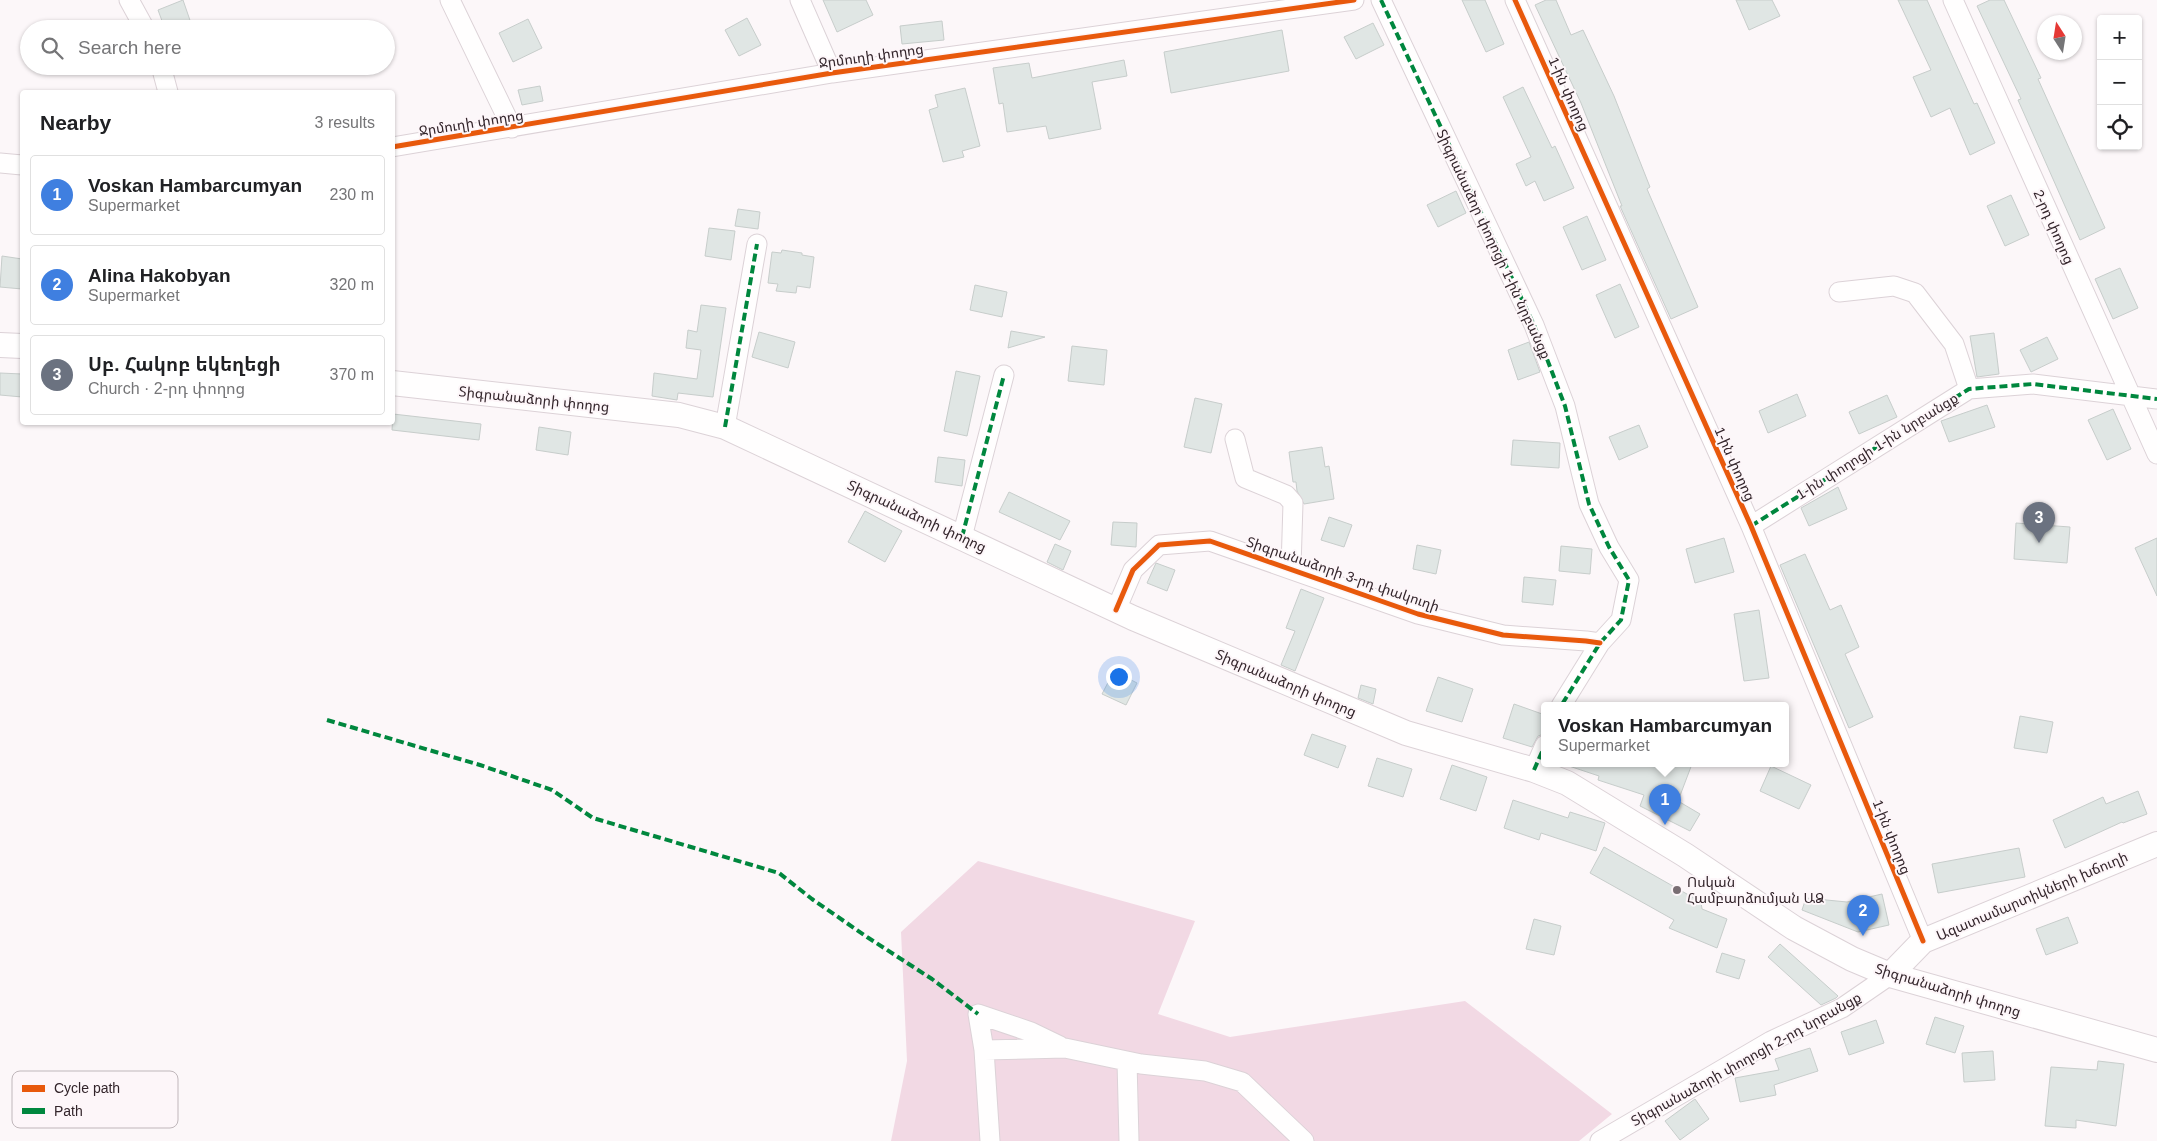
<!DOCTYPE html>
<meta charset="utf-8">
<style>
body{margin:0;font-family:Helvetica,"Noto Sans Armenian",sans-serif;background:#f2f2f2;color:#202124}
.controls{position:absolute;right:15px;top:15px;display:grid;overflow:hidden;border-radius:5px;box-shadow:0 1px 4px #0004}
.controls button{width:45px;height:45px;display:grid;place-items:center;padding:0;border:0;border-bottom:1px solid #e0e0e0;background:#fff;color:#202124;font:25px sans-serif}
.compass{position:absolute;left:2037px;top:15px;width:45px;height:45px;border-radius:50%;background:#fff;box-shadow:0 1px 4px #0004;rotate:348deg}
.you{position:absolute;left:1118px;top:676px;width:18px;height:18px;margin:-12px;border:4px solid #fff;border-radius:50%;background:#1a73e8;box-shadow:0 0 0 8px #1a73e833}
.badge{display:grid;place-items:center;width:32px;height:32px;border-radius:50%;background:#796e73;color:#fff;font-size:16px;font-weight:700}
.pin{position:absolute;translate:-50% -41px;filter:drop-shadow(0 1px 2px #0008)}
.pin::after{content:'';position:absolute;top:26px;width:18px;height:15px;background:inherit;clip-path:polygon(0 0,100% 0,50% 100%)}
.popup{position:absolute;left:1541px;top:702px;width:248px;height:65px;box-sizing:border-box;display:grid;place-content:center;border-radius:5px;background:#fff;filter:drop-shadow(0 1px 4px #0005);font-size:16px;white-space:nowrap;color:#757577}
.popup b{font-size:19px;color:#202124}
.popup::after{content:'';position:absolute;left:50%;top:100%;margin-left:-10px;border:10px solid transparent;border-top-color:#fff}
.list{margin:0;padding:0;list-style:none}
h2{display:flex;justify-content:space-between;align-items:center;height:65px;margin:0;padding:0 20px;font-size:21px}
h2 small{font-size:16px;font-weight:400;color:#757577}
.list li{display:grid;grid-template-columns:32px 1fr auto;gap:15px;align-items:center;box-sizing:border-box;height:80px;margin:0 10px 10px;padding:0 10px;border:1px solid #e0e0e0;border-radius:5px}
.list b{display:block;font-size:19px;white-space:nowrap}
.list p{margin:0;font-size:16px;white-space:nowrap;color:#757577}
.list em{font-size:16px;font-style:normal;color:#757577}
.icon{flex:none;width:28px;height:28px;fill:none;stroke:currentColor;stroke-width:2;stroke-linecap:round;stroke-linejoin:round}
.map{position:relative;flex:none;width:2157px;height:1141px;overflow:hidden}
.search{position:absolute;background:#fff;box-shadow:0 1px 4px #0004;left:20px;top:20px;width:375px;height:55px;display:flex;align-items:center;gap:12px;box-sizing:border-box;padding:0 18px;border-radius:28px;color:#757577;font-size:19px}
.panel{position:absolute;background:#fff;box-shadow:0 1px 4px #0004;left:20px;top:90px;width:375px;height:335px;border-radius:5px}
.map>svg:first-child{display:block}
.green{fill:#f2d9e4}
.building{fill:#e0e6e4;stroke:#c7cdcb}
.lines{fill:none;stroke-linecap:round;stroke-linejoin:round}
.minor-casing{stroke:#dcd2d7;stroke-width:21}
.major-casing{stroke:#dcd2d7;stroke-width:26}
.minor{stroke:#fffefe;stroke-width:19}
.major{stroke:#fffefe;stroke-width:24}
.quiet{stroke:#00873e;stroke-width:4;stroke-dasharray:8 4;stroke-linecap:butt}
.cycleway-casing{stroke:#fdf6f9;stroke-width:8}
.cycleway{stroke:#e8590c;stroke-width:5}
.poi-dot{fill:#796e73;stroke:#fdf6f9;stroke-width:2}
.labels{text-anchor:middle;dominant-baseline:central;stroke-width:4;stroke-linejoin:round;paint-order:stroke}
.street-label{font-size:14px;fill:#33252b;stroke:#fdf6f9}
.poi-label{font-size:14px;fill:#33252b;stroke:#fdf6f9;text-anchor:start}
.key{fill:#fdf6f9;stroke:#c0b7bb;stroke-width:1}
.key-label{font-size:14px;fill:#33252b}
</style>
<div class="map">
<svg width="2157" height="1141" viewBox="0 0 2157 1141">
<rect width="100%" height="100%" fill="#fcf7f9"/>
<path class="green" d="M 978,861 L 1195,921 L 1158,1014 L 1230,1037 L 1465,1001 L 1612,1114 L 1579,1141 L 891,1141 L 907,1061 L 901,932 Z"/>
<path class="building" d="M 183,0 L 193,29 L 165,29 L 158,10 Z
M 823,0 L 866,0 L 873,15 L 837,32 Z
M 1462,0 L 1485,0 L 1504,44 L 1486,52 Z
M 1546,0 L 1556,0 L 1571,35 L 1583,30 L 1614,96 L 1650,187 L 1647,189 L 1698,307 L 1671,319 L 1620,206 L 1622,206 L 1581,103 L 1535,5 Z
M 1736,0 L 1772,0 L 1780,16 L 1749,30 Z
M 1898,0 L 1927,0 L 1974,104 L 1977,103 L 1995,143 L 1970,155 L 1950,108 L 1931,117 L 1913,77 L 1931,70 Z
M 1990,0 L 2004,0 L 2041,78 L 2038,79 L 2105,228 L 2080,240 L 2018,100 L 2021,99 L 1977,6 Z
M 747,18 L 761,45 L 739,56 L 725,30 Z
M 528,19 L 542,48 L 513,62 L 499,33 Z
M 942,21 L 944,40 L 902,44 L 900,26 Z
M 1373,23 L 1384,45 L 1356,59 L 1344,37 Z
M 1282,30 L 1289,71 L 1171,93 L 1164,52 Z
M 1124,60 L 1127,76 L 1092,82 L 1101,129 L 1049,139 L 1046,126 L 1007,132 L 1003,103 L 999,104 L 993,68 L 1029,63 L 1032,78 Z
M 540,86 L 543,101 L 522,105 L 518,90 Z
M 1523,87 L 1552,148 L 1555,146 L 1574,188 L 1544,201 L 1535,181 L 1526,186 L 1516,164 L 1531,157 L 1503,97 Z
M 965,88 L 980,146 L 962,151 L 964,157 L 943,162 L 929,110 L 938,107 L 935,95 Z
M 1456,191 L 1466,213 L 1438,227 L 1427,205 Z
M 2011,195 L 2029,235 L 2005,246 L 1987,206 Z
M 738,209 L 760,212 L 758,229 L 735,226 Z
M 1587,216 L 1606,260 L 1582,270 L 1563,227 Z
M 709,228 L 735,231 L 731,260 L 705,256 Z
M 782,250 L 802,253 L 802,255 L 814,257 L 810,288 L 797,286 L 796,293 L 776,291 L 778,284 L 768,283 L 772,252 L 781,253 Z
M 2,256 L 22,259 L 22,289 L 0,287 Z
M 2120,268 L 2138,308 L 2113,319 L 2095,279 Z
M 1620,284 L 1639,327 L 1615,338 L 1596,295 Z
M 975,285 L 1007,292 L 1002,317 L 970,310 Z
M 701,305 L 726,308 L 713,397 L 678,393 L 677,400 L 652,396 L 654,373 L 697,379 L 701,350 L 686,348 L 688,330 L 697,332 Z
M 1011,331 L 1045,337 L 1008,348 Z
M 759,332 L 795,342 L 788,368 L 752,357 Z
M 1994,333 L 1999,374 L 1977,377 L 1970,336 Z
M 2047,337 L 2058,359 L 2031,372 L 2020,350 Z
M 1529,342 L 1540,372 L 1518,380 L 1508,350 Z
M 1072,346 L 1107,350 L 1104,385 L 1068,381 Z
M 956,371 L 980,376 L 967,436 L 944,431 Z
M 0,373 L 22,374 L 22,397 L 0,395 Z
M 1797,394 L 1806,416 L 1768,433 L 1759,411 Z
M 1887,395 L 1897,417 L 1859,434 L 1849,412 Z
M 1195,398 L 1222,404 L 1211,453 L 1184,447 Z
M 1987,405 L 1995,427 L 1949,442 L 1941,421 Z
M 2113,409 L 2131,449 L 2107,460 L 2088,420 Z
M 393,414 L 481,424 L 479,440 L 392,430 Z
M 1639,425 L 1648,447 L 1619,460 L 1609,437 Z
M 539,427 L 571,432 L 568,455 L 536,450 Z
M 1513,440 L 1560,443 L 1559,468 L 1511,465 Z
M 1322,447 L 1325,467 L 1329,466 L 1334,499 L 1304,504 L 1297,491 L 1296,482 L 1293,482 L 1289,452 Z
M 938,457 L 965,460 L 962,486 L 935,482 Z
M 1838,487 L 1847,509 L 1809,526 L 1801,508 Z
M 1009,492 L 1070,521 L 1060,540 L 999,512 Z
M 865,511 L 902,531 L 885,562 L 848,542 Z
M 1329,517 L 1352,525 L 1344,547 L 1321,540 Z
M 1113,522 L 1137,523 L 1136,547 L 1111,545 Z
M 2016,523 L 2070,527 L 2067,563 L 2014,559 Z
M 1724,538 L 1734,572 L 1695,583 L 1686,549 Z
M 2157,538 L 2157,596 L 2135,548 Z
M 1055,544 L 1071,551 L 1063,570 L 1047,562 Z
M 1417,545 L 1441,550 L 1436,574 L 1413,569 Z
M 1561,546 L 1592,549 L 1590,574 L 1559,571 Z
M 1805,554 L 1830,610 L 1841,605 L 1859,647 L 1845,654 L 1873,717 L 1849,728 L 1780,565 Z
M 1156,563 L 1175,570 L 1167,591 L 1147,583 Z
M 1524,577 L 1556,580 L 1553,605 L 1522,602 Z
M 1301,589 L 1324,598 L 1295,671 L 1281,665 L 1295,631 L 1286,628 Z
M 1759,610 L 1769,678 L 1744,681 L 1734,614 Z
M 1114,671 L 1137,683 L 1126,705 L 1102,694 Z
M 1438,677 L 1473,689 L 1462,722 L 1426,711 Z
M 1361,685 L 1376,689 L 1373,704 L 1358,698 Z
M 1514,704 L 1545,715 L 1544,734 L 1538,736 L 1532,747 L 1503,738 Z
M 2020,716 L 2053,722 L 2047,753 L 2014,748 Z
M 1312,734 L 1346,746 L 1338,768 L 1304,755 Z
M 1377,758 L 1412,769 L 1403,797 L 1368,786 Z
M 1569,764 L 1692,764 L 1678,801 L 1700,814 L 1690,831 L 1640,806 L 1644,795 L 1598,780 L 1599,776 L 1569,766 Z
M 1452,765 L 1487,777 L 1476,811 L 1440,799 Z
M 1771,766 L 1811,785 L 1799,809 L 1760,791 Z
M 2138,791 L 2147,814 L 2123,823 L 2122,822 L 2065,848 L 2053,820 L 2103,797 L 2106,804 Z
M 1513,800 L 1568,818 L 1570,812 L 1605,823 L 1596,851 L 1541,833 L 1539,840 L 1504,828 Z
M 1604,847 L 1701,902 L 1702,909 L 1727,919 L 1717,948 L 1669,928 L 1674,920 L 1590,873 Z
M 2019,848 L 2025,877 L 1938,893 L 1932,864 Z
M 1882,894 L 1889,925 L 1858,932 L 1802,910 L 1806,898 L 1847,902 Z
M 2068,917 L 2078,943 L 2046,955 L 2036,929 Z
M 1534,919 L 1561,926 L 1554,955 L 1526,949 Z
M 1780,944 L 1838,996 L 1836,998 L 1821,1005 L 1768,957 Z
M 1722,953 L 1745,960 L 1739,979 L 1716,972 Z
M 1935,1017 L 1964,1026 L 1955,1053 L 1926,1044 Z
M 1876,1020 L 1884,1043 L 1849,1055 L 1841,1032 Z
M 1810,1048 L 1818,1071 L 1774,1085 L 1776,1095 L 1740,1102 L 1735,1078 L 1779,1070 L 1775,1059 Z
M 1993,1051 L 1995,1080 L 1964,1082 L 1962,1053 Z
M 2098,1061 L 2124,1064 L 2116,1126 L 2076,1120 L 2076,1128 L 2045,1126 L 2051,1067 L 2097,1070 Z
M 1695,1099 L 1709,1119 L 1680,1140 L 1665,1121 Z"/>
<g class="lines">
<defs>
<path id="minor" d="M 129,0 L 145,29
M 450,0 L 512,128
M 800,0 L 832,73
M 1381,0 L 1534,325 L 1565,406 L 1589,504 L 1609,547 L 1629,580 L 1621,620 L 1600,643 L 1561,706
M 1515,0 L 1751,526 L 1923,941
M 1953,0 L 2157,454
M 161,66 L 168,92
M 392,147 L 832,73 L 1354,0
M 0,163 L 22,165
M 1839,292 L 1894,286 L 1915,293 L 1954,344 L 1969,389
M 725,427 L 757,244
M 1235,439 L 1245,478 L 1286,495 L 1293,503 L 1291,568
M 1751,526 L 1969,389 L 2033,384 L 2157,399
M 962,537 L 1004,375
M 1116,610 L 1133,570 L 1159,545 L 1210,541 L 1418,614 L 1503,635 L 1586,641 L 1600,643
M 1534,770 L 1545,745
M 984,1050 L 1065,1048 L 1141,1064 L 1205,1071 L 1242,1082 L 1304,1141
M 1127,1061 L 1129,1141
M 990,1141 L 984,1050 L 978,1014 L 1031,1032 L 1060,1046
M 1600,1141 L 1771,1041 L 1842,1008 L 1890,975"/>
<path id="major" d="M 0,345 L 22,346
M 392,383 L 679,415 L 725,427 L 1133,618 L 1406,733 L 1534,770 L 1567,783 L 1685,855 L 1794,928 L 1852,959 L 1890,975 L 2157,1050
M 1890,975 L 1923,941 L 2157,844"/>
</defs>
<use href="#minor" class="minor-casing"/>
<use href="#major" class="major-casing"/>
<use href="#minor" class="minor"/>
<use href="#major" class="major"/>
<path class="quiet" d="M 1381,0 L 1534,325 L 1565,406 L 1589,504 L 1609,547 L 1629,580 L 1621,620 L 1600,643 L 1561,706
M 725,427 L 757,244
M 1751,526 L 1969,389 L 2033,384 L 2157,399
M 962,537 L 1004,375
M 327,720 L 480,765 L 552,790 L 593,818 L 779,873 L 812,899 L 867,937 L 932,979 L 978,1014
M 1534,770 L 1545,745"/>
<defs>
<path id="cycleway" d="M 1515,0 L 1751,526 L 1923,941
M 392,147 L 832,73 L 1354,0
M 1116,610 L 1133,570 L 1159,545 L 1210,541 L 1418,614 L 1503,635 L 1586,641 L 1600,643"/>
</defs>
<use href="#cycleway" class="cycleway-casing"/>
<use href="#cycleway" class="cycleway"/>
</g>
<circle class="poi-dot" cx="1677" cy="890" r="5"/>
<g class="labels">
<g class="street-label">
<text transform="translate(871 56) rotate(-8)">Ջրմուղի փողոց</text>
<text transform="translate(1569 94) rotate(66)">1-ին փողոց</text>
<text transform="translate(471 123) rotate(-9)">Ջրմուղի փողոց</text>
<text transform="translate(2054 227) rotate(66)">2-րդ փողոց</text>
<text transform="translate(1494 244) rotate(65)">Տիգրանաձոր փողոցի 1-ին նրբանցք</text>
<text transform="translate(534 399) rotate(6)">Տիգրանաձորի փողոց</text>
<text transform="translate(1877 446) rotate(-32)">1-ին փողոցի 1-ին նրբանցք</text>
<text transform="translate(1735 464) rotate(66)">1-ին փողոց</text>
<text transform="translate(917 516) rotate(25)">Տիգրանաձորի փողոց</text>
<text transform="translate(1343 574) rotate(19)">Տիգրանաձորի 3-րդ փակուղի</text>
<text transform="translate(1286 683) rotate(23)">Տիգրանաձորի փողոց</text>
<text transform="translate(1892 837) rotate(68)">1-ին փողոց</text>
<text transform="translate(2032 896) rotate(-23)">Ազատամարտիկների խճուղի</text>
<text transform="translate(1948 990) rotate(17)">Տիգրանաձորի փողոց</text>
<text transform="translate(1746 1059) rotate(-29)">Տիգրանաձորի փողոցի 2-րդ նրբանցք</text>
</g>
<g class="poi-label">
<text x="1687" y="882">Ոսկան<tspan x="1687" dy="16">Համբարձումյան ԱՁ</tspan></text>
</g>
</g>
<rect x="12" y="1071" width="166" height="57" rx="8" class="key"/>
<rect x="22" y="1085" width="23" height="7" fill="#e8590c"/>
<rect x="22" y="1108" width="23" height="6" fill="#00873e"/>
<g class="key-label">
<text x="54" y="1093">Cycle path</text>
<text x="54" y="1116">Path</text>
</g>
</svg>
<div class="controls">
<button>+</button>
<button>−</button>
<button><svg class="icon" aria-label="locate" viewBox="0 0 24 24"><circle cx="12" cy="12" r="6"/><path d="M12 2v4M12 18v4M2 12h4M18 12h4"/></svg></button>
</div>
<svg class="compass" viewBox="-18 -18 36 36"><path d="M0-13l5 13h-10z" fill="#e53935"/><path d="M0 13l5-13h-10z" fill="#757577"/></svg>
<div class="you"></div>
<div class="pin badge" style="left:1665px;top:825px;background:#3f7fe0">1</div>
<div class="popup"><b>Voskan Hambarcumyan</b>Supermarket</div>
<div class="pin badge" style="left:1863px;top:936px;background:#3f7fe0">2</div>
<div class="pin badge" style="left:2039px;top:543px;background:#6b7280">3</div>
<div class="search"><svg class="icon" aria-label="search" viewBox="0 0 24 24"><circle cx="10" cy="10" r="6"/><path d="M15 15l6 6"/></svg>Search here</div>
<section class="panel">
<h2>Nearby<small>3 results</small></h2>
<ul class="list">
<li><span class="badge" style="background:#3f7fe0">1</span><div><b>Voskan Hambarcumyan</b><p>Supermarket</p></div><em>230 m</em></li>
<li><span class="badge" style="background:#3f7fe0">2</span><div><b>Alina Hakobyan</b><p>Supermarket</p></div><em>320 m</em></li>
<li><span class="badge" style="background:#6b7280">3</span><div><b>Սբ. Հակոբ եկեղեցի</b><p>Church · 2-րդ փողոց</p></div><em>370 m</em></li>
</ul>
</section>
</div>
